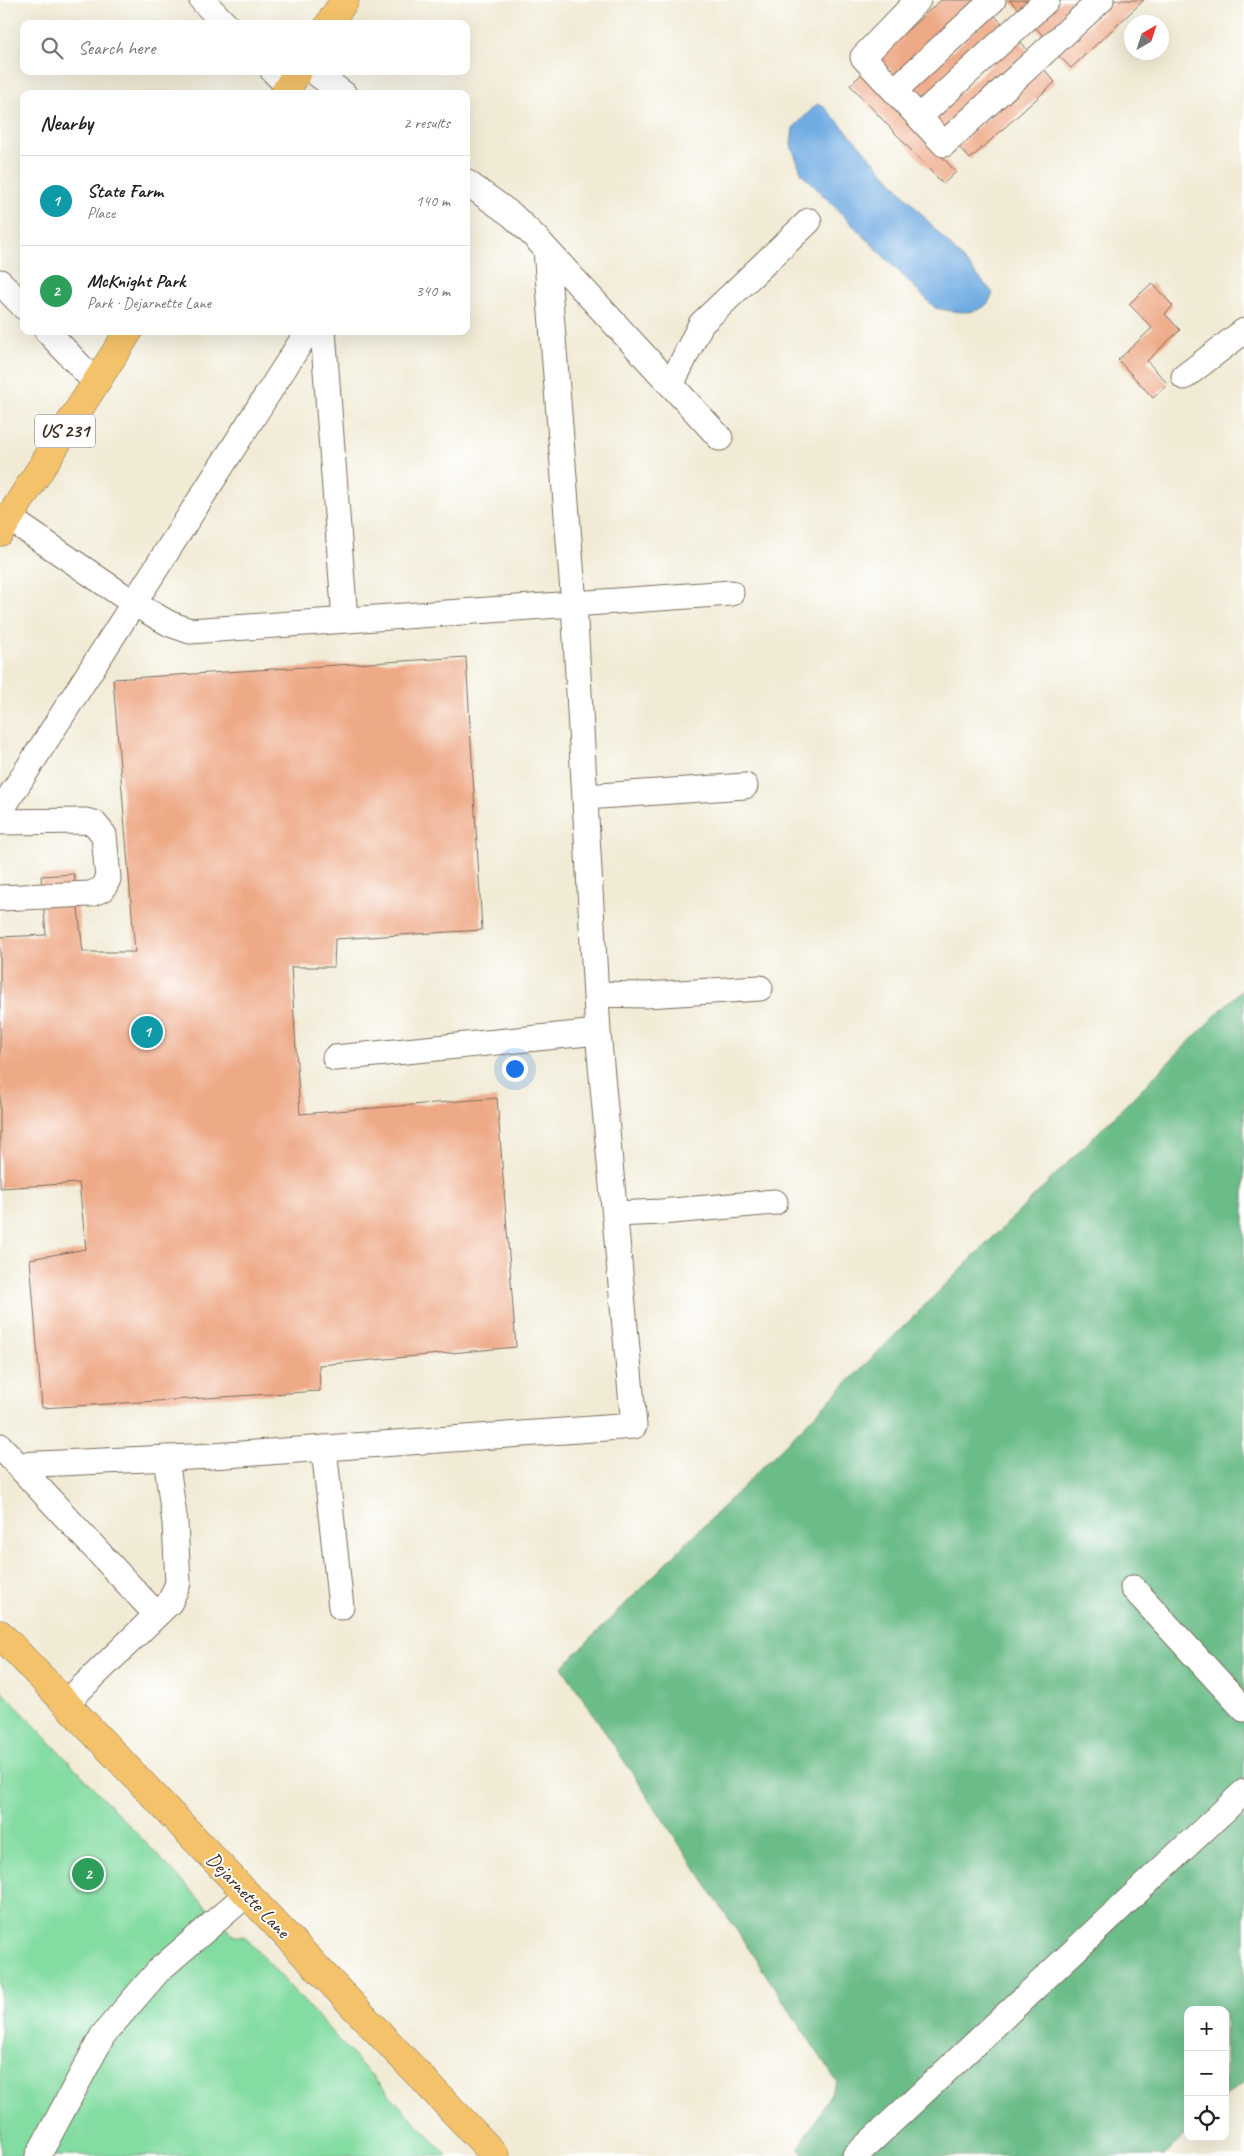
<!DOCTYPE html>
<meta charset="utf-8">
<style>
body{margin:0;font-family:Caveat,sans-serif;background:#f2f2f2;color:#222}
.controls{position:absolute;right:15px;bottom:15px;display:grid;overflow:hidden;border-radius:10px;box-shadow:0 5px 20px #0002}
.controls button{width:45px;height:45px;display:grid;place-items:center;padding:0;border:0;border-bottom:1px solid #e0e0e0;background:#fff;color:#222;font:25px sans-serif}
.compass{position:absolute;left:1124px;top:15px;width:45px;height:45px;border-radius:50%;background:#fff;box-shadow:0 5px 20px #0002;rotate:39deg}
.you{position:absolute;left:514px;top:1068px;width:18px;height:18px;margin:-12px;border:4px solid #fff;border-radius:50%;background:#1a73e8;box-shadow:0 0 0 8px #1a73e833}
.badge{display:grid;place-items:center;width:32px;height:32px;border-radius:50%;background:#1f6fb2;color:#fff;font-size:16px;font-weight:700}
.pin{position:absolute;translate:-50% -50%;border:2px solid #fff;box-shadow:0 1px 5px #0006}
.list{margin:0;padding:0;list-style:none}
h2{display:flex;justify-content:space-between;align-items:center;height:65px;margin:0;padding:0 20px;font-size:21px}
h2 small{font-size:16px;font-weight:400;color:#767676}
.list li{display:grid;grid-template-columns:32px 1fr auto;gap:15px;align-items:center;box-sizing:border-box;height:90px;padding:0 20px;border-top:1px solid #e0e0e0}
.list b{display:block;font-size:19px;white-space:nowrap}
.list p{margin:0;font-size:16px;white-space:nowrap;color:#767676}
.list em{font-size:16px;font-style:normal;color:#767676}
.icon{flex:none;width:28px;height:28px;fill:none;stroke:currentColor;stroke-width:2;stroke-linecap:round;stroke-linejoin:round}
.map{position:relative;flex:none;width:1244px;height:2156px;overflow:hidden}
.search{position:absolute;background:#fff;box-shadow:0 5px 20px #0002;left:20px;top:20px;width:450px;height:55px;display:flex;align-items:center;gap:12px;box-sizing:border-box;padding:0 18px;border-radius:10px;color:#767676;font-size:19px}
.panel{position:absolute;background:#fff;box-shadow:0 5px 20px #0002;left:20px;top:90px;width:450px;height:245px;border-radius:10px}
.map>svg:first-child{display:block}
.green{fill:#83dca2;stroke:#5f8360}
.forest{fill:#6abc88;stroke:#527353}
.water{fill:#70ace2;stroke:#566b80}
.building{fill:#eea986}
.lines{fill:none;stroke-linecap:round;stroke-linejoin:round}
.minor-casing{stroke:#7b6e5e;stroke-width:27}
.major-casing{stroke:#7b6e5e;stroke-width:29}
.minor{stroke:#fff;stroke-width:25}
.major{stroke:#f4c26a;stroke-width:28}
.labels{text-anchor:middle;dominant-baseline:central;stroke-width:4;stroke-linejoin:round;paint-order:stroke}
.shield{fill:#fff;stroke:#766a62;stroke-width:1}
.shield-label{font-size:19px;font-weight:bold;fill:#3b2a1e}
.street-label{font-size:20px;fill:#3b2a1e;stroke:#fff}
</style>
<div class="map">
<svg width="1244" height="2156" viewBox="0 0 1244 2156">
<rect width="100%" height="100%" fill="#fff"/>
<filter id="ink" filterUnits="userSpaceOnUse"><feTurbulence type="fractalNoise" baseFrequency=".02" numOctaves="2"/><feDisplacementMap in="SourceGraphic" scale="10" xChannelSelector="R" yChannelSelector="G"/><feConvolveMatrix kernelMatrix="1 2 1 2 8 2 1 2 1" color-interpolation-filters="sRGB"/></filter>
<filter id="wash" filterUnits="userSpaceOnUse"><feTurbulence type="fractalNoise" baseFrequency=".0096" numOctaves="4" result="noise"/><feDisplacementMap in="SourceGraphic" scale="20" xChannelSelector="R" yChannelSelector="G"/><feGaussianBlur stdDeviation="1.12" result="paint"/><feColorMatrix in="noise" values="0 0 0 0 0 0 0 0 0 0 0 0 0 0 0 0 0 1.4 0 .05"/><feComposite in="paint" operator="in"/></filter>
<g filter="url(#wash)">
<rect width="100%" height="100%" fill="#f1ebd5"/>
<path class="green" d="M 0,1689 L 234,1936 L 244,1936 L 378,2083 L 448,2156 L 0,2156 Z"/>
<path class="forest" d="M 1244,987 L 1244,2081 L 1225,2098 L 1225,2010 L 1188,2010 L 1188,2133 L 1163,2156 L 805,2156 L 800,2147 L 837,2082 L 562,1667 Z"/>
<path class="water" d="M 817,104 L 824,107 L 833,116 L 993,293 C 985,319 956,312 935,308 L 802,174 L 791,145 L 793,128 Z"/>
<g id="blocks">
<path class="building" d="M 941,0 L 980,0 L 897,77 L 878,57 Z
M 1009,0 L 1034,0 L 1021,12 Z
M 1062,0 L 1090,0 L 1046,39 L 1034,26 Z
M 1116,0 L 1144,0 L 1071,68 L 1057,54 Z
M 993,14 L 1005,26 L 921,104 L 909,91 Z
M 1019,40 L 1031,54 L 945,131 L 933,118 Z
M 1043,68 L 1055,82 L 970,159 L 958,146 Z
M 864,72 L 956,172 L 943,184 L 850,85 Z
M 1152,283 L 1173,306 L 1165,314 L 1180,330 L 1147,361 L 1168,384 L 1153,398 L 1118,360 L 1152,328 L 1129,304 Z
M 466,657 L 482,930 L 335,939 L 334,967 L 291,967 L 300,1114 L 497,1098 L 516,1347 L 319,1365 L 320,1391 L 42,1408 L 30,1259 L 86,1249 L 79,1183 L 0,1188 L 0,937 L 46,935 L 41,876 L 74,874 L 83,952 L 135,952 L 113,679 Z"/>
</g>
</g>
<g filter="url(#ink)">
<use href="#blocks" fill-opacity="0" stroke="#7b6e5e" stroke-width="1"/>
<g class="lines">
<defs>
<path id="minor" d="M 202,0 L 225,24
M 918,0 L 863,57 L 944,144 L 1101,0
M 273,71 L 288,86
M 313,71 L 344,94
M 895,90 L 993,0
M 919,117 L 1047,0
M 466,182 L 512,215 L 535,237 L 720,438
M 0,282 L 24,307
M 47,331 L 96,383
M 323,331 L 345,620
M 1184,377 L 1244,331
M 671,385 L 701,324 L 809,221
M 9,518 L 135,604 L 170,624 L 190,631 L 731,593
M 585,797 L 745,786
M 0,812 L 308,331
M 0,822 L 85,821 L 94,823 L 104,835 L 108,879 L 103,889 L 90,894 L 0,898
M 596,994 L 646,995 L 760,988
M 335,1058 L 598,1032
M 615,1214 L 661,1212 L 775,1202
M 0,1446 L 156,1614
M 324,1448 L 341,1607
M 17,1465 L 212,1456 L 634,1426 L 598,1032 L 574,604 L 546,249
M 1133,1588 L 1244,1709
M 66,1703 L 170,1602 L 178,1583 L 175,1523 L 166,1458
M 38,2156 L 103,2035 L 159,1970 L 247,1894
M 855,2156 L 1244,1792"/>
<path id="major" d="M 329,24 L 345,0
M 284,94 L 298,71
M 0,532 L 129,331
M 0,1634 L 496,2156"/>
</defs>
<use href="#minor" class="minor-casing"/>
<use href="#major" class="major-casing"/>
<use href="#minor" class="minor"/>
<use href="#major" class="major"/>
</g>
</g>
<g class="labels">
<rect class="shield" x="35" y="414.5" width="60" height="33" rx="4"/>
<g class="shield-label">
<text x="65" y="431">US 231</text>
</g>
<g class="street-label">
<text transform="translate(248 1895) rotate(46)">Dejarnette Lane</text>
</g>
</g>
</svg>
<div class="controls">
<button>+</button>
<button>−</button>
<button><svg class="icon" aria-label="locate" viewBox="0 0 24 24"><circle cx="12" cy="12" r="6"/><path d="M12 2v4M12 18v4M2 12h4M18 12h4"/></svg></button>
</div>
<svg class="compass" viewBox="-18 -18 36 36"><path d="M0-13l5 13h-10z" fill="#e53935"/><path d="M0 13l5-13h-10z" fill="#767676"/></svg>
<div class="you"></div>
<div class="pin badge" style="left:147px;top:1032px;background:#0f9aa8">1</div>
<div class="pin badge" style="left:88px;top:1874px;background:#2e9e5b">2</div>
<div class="search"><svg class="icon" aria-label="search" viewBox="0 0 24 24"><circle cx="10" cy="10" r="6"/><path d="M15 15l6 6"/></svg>Search here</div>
<section class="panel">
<h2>Nearby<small>2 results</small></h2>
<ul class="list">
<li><span class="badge" style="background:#0f9aa8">1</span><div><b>State Farm</b><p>Place</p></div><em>140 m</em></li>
<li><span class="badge" style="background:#2e9e5b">2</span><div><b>McKnight Park</b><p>Park · Dejarnette Lane</p></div><em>340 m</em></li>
</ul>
</section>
</div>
